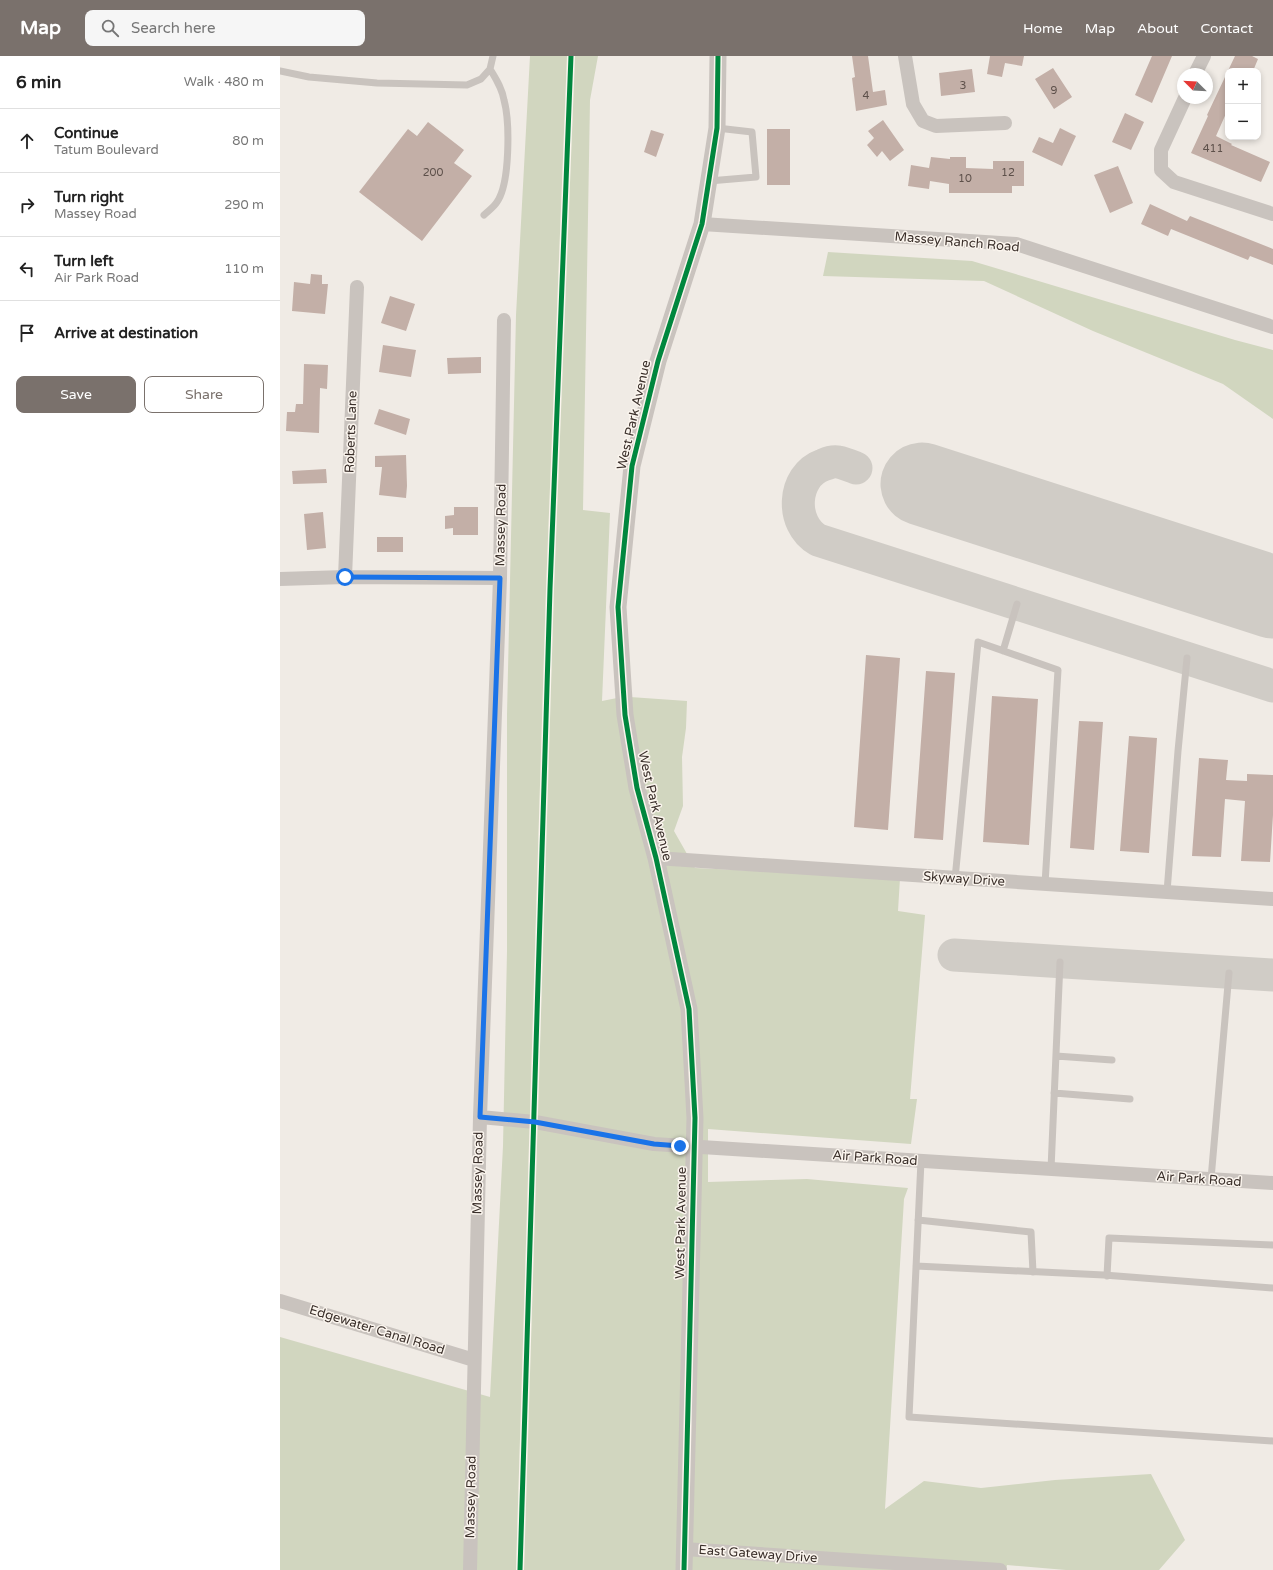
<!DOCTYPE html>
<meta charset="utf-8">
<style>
body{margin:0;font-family:"Varela Round",sans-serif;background:#f6f6f6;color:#222}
.controls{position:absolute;right:12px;top:12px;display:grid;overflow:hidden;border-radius:8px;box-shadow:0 2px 6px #0003}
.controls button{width:36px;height:36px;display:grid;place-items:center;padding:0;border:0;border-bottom:1px solid #e0e0e0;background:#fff;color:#222;font:20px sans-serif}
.compass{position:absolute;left:897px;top:12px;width:36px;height:36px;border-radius:50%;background:#fff;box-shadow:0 2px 6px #0003;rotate:294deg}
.stop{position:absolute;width:12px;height:12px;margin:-9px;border:3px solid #1a73e8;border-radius:50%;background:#fff}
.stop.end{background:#1a73e8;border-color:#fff;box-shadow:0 1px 4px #0008}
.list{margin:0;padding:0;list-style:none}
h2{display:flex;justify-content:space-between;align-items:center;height:52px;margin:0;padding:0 16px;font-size:17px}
h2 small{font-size:13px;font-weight:400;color:#767676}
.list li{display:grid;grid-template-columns:26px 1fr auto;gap:12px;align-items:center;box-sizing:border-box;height:64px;padding:0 16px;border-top:1px solid #e0e0e0}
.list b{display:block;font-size:15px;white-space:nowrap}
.list p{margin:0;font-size:13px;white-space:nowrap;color:#767676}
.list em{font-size:13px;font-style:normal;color:#767676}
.actions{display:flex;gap:8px;padding:12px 16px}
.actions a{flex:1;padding:9px 0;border:1px solid #7a716c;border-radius:8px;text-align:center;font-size:14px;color:#7a716c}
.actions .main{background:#7a716c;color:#fff}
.icon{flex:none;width:22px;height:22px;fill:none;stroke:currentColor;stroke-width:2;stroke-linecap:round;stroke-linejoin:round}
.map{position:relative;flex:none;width:993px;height:1514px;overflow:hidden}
header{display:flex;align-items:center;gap:24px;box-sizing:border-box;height:56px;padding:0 20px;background:#7a716c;color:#fff}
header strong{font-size:19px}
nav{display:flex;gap:22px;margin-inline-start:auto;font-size:14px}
.search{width:280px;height:36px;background:#f6f6f6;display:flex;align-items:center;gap:10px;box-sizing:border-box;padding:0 14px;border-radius:8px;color:#767676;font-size:15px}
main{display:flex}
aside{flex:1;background:#fff}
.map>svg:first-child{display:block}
.green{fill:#d1d6bf}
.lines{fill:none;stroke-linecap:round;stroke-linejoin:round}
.taxiway{stroke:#d0ccc6;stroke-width:33}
.runway{stroke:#d0ccc6;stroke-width:83}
.building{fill:#c3afa7}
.service{stroke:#c9c3be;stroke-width:7}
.minor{stroke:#c9c3be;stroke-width:14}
.tertiary{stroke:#c9c3be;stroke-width:17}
.cycleway-casing{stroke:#fbf5ee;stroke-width:8}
.cycleway{stroke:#00873e;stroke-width:5}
.route{stroke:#1a73e8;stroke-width:5}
.labels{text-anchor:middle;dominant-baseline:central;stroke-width:3;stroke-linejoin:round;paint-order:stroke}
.number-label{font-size:11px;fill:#5d504a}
.street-label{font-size:13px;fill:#3b302b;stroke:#fbf5ee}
</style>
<header>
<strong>Map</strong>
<div class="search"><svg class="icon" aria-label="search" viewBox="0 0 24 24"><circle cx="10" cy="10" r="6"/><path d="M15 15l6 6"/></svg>Search here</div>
<nav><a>Home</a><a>Map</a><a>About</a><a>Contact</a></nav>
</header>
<main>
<aside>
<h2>6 min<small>Walk · 480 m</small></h2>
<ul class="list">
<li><svg class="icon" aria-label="ahead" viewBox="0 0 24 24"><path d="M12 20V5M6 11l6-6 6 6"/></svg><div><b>Continue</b><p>Tatum Boulevard</p></div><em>80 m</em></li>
<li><svg class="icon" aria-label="right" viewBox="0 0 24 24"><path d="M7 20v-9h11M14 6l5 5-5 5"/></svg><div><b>Turn right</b><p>Massey Road</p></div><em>290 m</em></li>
<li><svg class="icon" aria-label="left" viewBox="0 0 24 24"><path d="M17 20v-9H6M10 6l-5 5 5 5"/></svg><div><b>Turn left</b><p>Air Park Road</p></div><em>110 m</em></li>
<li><svg class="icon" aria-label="arrive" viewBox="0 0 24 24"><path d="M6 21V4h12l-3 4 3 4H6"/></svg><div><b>Arrive at destination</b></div></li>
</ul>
<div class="actions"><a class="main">Save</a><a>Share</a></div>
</aside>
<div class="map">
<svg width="993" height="1514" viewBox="0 0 993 1514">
<rect width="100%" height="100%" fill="#f0ebe5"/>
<path class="green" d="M 250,0 L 318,0 L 310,44 L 303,454 L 330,457 L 322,645 L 337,642 L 369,803 L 402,953 L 408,1061 L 397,1514 L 0,1514 L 0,1281 L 210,1341 L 223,1090 L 227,895 L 227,658 L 236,259 Z
M 548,196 L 692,205 L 955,284 L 993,294 L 993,363 L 943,328 L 813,275 L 704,225 L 543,220 Z
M 350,641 L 407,645 L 406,672 L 402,701 L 403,750 L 394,775 L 415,812 L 620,822 L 618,855 L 645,859 L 630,1043 L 637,1043 L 631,1088 L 428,1073 L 428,1126 L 527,1123 L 628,1132 L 624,1143 L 605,1453 L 644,1425 L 701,1432 L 775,1424 L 871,1418 L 905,1484 L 879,1514 L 786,1514 L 727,1509 L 726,1514 L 411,1514 L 422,1062 L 364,731 Z"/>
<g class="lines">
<path class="taxiway" d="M 576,412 C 571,410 564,407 558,406 C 553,405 548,407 543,409 C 512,420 510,468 538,484 L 993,630
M 674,899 L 993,919"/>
<path class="runway" d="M 642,428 L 993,541"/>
</g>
<path class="building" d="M 572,0 L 588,0 L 593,36 L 605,34 L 607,49 L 576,55 L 572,22 L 575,21 Z
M 710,0 L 744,0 L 742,10 L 725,7 L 722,21 L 707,18 Z
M 872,0 L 892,0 L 872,47 L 855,39 Z
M 955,0 L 972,0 L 978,3 L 973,15 L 948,15 L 948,53 L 936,80 L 952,88 L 951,89 L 990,106 L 981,126 L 911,97 L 928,60 L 927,59 Z
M 773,12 L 792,41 L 774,53 L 755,23 Z
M 692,13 L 695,36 L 661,40 L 659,17 Z
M 845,57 L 864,66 L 851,94 L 832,86 Z
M 603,64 L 624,94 L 610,105 L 602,95 L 597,101 L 587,89 L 594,82 L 588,75 Z
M 148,66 L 184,94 L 174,107 L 192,120 L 142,185 L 79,136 L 128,73 L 137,80 Z
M 780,72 L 796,80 L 782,110 L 752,96 L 759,81 L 773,87 Z
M 487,73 L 510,73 L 510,129 L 487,129 Z
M 371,74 L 384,78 L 376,101 L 364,96 Z
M 651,101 L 670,103 L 670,101 L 686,101 L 686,112 L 713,113 L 713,105 L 744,105 L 744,130 L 732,130 L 732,137 L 669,137 L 669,128 L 650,125 L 649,133 L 628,130 L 631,109 L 649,112 Z
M 838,110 L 853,147 L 830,157 L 814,119 Z
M 870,148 L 907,165 L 910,160 L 993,193 L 993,209 L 970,200 L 968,204 L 891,173 L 888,180 L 861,168 Z
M 31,218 L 42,219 L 42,228 L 48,228 L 45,258 L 12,255 L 14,226 L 30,228 Z
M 110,240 L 135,248 L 126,275 L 101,267 Z
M 103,289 L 136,294 L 131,321 L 99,316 Z
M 201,301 L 201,317 L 168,318 L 167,302 Z
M 24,308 L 48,309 L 47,333 L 40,332 L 39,377 L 6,375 L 7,356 L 15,356 L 16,348 L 23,348 Z
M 99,353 L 130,363 L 126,379 L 94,368 Z
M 126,399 L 127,430 L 126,442 L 99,439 L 102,411 L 95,411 L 95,400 Z
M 46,413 L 47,427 L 13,428 L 12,415 Z
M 174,451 L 198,451 L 198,479 L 173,479 L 173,472 L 165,473 L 165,460 L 174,459 Z
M 43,456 L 46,492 L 27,494 L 24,458 Z
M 97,481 L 123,481 L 123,496 L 97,496 Z
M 586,599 L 620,602 L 608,774 L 574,771 Z
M 646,615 L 675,617 L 663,784 L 634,782 Z
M 712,640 L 758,643 L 749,789 L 703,786 Z
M 799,665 L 823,666 L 814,794 L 790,792 Z
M 849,680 L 877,682 L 869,797 L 840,795 Z
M 919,702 L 948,704 L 946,724 L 967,725 L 967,718 L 993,719 L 993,759 L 990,806 L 961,805 L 965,745 L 945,743 L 941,801 L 912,800 Z"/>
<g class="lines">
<path class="service" d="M 0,15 L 29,21 L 97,27 L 187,29 L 201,23 L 210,13 L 213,0
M 429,125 L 476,121 L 472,76 L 437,72
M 204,159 C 208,155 214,151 217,146 C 230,128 230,66 224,44 C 222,32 216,23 210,13
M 723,595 L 737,548
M 675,823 L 698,586 L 778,614 L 765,828
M 887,836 L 898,695 L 907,602
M 776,1000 L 832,1004
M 774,1037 L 850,1043
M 641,1105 L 629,1361 L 993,1385
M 771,1113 L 780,906
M 931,1123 L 949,917
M 638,1164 L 751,1176 L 753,1216
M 636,1210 L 824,1219 L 993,1232
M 827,1220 L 829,1182 L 993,1189"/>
<path class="minor" d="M 625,0 L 633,48 L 643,65 L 656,70 L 725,67
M 915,18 L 924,0
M 905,42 L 881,94 L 881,114 L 894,126 L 993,158
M 422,168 L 736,188 L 993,271
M 65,521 L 77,231
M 0,523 L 65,521 L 220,522
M 376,802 L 993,843
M 200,1061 L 255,1066 L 374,1088 L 993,1127
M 0,1245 L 194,1304
M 404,1493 L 720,1514
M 190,1514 L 200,1061 L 220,522 L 224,264"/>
<path class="tertiary" d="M 404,1514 L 415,1062 L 409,953 L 376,802 L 357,732 L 345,659 L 338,551 L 352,410 L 378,305 L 422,168 L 437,72 L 438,0"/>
<defs>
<path id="cycleway" d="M 240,1514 L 270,533 L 291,0
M 404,1514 L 415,1062 L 409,953 L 376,802 L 357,732 L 345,659 L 338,551 L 352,410 L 378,305 L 422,168 L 437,72 L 438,0"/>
</defs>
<use href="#cycleway" class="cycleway-casing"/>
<use href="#cycleway" class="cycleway"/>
</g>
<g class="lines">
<path class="route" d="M 65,521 L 220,522 L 200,1061 L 255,1066 L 374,1088 L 400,1090"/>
</g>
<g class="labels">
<g class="number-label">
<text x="683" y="29">3</text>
<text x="774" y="34">9</text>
<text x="586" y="39">4</text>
<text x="933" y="92">411</text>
<text x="153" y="116">200</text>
<text x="728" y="116">12</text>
<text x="685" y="122">10</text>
</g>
<g class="street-label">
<text transform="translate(677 186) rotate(5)">Massey Ranch Road</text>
<text transform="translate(354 359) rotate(-77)">West Park Avenue</text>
<text transform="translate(71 376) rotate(-88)">Roberts Lane</text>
<text transform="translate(221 469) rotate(-89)">Massey Road</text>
<text transform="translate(375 750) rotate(77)">West Park Avenue</text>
<text transform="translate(684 823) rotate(4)">Skyway Drive</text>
<text transform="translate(595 1102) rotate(4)">Air Park Road</text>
<text transform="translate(198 1117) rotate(-89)">Massey Road</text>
<text transform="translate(919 1123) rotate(4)">Air Park Road</text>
<text transform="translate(401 1167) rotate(-89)">West Park Avenue</text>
<text transform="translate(97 1274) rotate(17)">Edgewater Canal Road</text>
<text transform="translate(191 1441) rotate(-89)">Massey Road</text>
<text transform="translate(478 1498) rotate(4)">East Gateway Drive</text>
</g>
</g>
</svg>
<div class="controls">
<button>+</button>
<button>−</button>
</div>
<svg class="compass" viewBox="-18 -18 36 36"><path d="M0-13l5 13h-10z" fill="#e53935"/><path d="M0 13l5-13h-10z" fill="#767676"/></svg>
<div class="stop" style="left:65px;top:521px"></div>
<div class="stop end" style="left:400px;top:1090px"></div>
</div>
</main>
